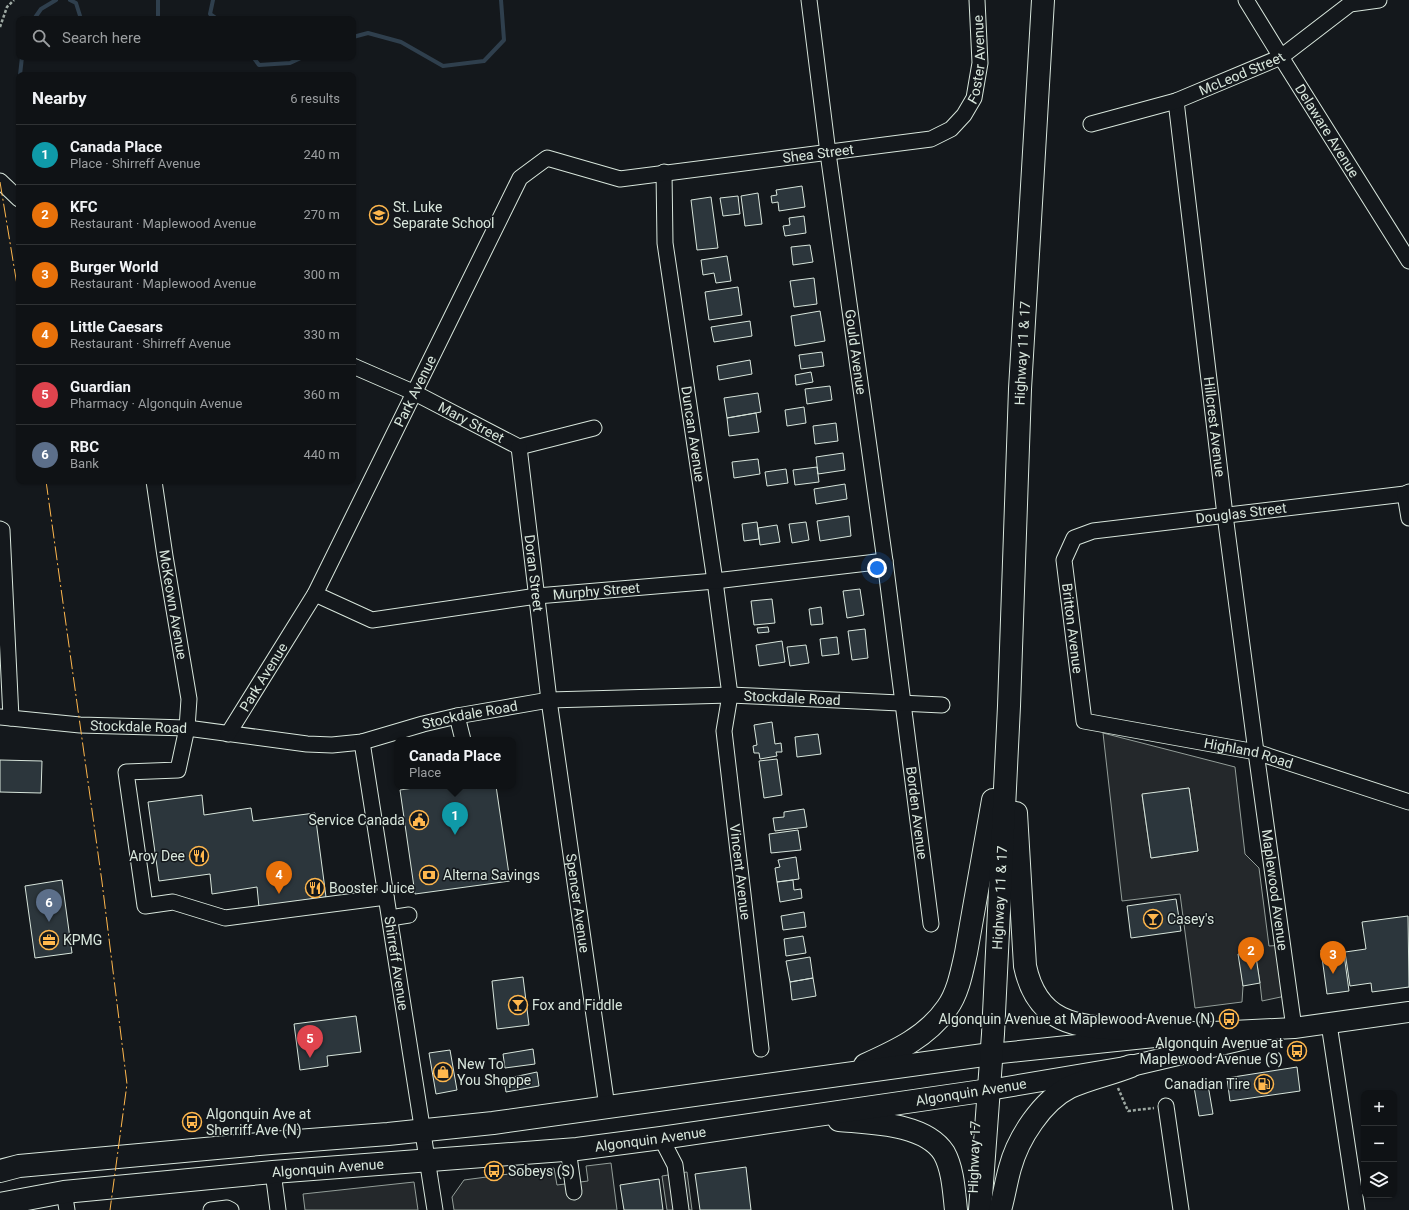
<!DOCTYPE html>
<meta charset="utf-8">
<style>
body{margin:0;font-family:Roboto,sans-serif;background:#181b1e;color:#f1f3f6}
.controls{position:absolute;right:12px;bottom:12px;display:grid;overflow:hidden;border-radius:8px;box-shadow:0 1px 3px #0004}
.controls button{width:36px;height:36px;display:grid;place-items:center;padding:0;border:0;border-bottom:1px solid #2f3234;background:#0f1215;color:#f1f3f6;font:20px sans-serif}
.you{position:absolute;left:877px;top:568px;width:14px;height:14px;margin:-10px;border:3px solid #fff;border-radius:50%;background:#1a73e8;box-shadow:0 0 0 6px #1a73e833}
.badge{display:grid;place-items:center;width:26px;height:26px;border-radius:50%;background:#8c9099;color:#fff;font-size:13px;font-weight:700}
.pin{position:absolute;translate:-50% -33px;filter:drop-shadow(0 1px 2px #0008)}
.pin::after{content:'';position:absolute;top:21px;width:14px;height:12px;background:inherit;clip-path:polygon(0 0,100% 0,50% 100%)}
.popup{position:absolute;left:394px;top:737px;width:122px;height:52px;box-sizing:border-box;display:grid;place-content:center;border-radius:8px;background:#0f1215;filter:drop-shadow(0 1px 3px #0005);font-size:13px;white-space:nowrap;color:#9b9ea0}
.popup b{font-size:15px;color:#f1f3f6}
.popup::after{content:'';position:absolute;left:50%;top:100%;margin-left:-8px;border:8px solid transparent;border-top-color:#0f1215}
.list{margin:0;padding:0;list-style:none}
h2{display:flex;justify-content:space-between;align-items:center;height:52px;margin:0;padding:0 16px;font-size:17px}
h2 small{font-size:13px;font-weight:400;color:#9b9ea0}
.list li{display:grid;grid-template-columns:26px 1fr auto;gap:12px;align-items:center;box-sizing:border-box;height:60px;padding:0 16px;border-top:1px solid #2f3234}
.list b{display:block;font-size:15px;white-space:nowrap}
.list p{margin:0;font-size:13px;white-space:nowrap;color:#9b9ea0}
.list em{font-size:13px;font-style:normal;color:#9b9ea0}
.icon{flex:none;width:22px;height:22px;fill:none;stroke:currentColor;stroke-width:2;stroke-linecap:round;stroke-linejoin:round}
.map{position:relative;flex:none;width:1409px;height:1210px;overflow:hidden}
.search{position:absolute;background:#0f1215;box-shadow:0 1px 3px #0004;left:16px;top:16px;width:340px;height:44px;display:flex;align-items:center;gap:10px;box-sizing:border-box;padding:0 14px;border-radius:8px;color:#9b9ea0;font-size:15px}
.panel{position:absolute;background:#0f1215;box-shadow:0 1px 3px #0004;left:16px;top:72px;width:340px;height:412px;border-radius:8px}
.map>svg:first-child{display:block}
.parking{fill:#24282b;stroke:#939e99;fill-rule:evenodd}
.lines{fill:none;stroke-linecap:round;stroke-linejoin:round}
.stream{stroke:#2f3f4d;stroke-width:4}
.building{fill:#2c363c;stroke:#d8e6dc}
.minor-casing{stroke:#d8e6dc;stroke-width:17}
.major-casing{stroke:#d8e6dc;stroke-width:22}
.highway-casing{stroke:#d8e6dc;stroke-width:24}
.path{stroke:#9da8a2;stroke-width:2.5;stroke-dasharray:3 2;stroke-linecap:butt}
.minor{stroke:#14181c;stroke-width:15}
.major{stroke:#14181c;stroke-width:20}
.highway{stroke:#14181c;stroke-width:22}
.power{stroke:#ffb74d;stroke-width:1;stroke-dasharray:14 3 2 3;stroke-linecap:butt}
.labels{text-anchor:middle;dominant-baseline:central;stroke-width:3;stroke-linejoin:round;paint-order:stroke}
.street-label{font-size:14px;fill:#d8e6dc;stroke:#14181c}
.poi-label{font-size:14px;fill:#d8e6dc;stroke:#14181c;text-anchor:start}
</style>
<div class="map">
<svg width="1409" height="1210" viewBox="0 0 1409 1210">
<rect width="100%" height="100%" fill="#14181c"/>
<path class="parking" d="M 1103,733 L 1235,767 L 1245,854 L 1259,868 L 1269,946 L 1283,945 L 1290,995 L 1262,1001 L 1260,983 L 1255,951 L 1239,954 L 1243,986 L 1242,1002 L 1195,1008 L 1180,894 L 1122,901 ZM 1189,788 L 1198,851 L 1151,858 L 1142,795 Z
M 611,1163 L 617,1210 L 454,1210 L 452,1197 L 464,1180 L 554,1168 L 557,1185 L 588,1181 L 586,1166 Z
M 687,1172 L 692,1210 L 667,1210 L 662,1176 Z
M 414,1182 L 418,1210 L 305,1210 L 303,1194 Z"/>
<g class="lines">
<path class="stream" d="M 70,0 L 76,3 L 81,19
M 158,0 L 158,19
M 213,0 L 210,14 L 217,19
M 34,19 L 41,9 L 56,0
M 353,37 L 368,33 L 401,42 L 443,66 L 484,61 L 504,40 L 501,0
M 97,57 L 98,58 L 106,57
M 253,57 L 259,65 L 290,63 L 303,57
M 20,75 L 22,57"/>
</g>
<path class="building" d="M 802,186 L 805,207 L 779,211 L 778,202 L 772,203 L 771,196 L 777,195 L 776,190 Z
M 758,193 L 762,224 L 745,226 L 741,196 Z
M 738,196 L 740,214 L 723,216 L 720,198 Z
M 711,197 L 718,248 L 697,250 L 691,200 Z
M 804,216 L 806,233 L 785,236 L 783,226 L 790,225 L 789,218 Z
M 810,245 L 813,262 L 793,265 L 791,247 Z
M 727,256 L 731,281 L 716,283 L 714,273 L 703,275 L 701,260 Z
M 814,278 L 817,304 L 794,307 L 790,281 Z
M 738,287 L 742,315 L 709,320 L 705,292 Z
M 820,311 L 825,341 L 795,346 L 791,316 Z
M 750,321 L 752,336 L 714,342 L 711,327 Z
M 822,352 L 824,366 L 801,369 L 799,355 Z
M 750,360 L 752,374 L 719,380 L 717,366 Z
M 811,372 L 813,382 L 796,385 L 795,375 Z
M 830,386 L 832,400 L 807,404 L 805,389 Z
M 758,393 L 761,412 L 727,418 L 724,398 Z
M 804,407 L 806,423 L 787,426 L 785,410 Z
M 756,413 L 759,432 L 729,436 L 727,418 Z
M 836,423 L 838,441 L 815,444 L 813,426 Z
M 843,453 L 845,470 L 818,474 L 816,457 Z
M 758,459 L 760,474 L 734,478 L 732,462 Z
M 817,467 L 819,482 L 795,485 L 793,470 Z
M 786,469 L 788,483 L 767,486 L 765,472 Z
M 845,484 L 847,499 L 816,504 L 814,489 Z
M 849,516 L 851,536 L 820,541 L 817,521 Z
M 757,522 L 759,539 L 744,541 L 742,524 Z
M 806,522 L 809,540 L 792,543 L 789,524 Z
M 777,525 L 780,542 L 760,545 L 758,528 Z
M 860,589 L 864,615 L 847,618 L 843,591 Z
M 772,599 L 775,623 L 754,625 L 751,601 Z
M 821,607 L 823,624 L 811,625 L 809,609 Z
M 768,627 L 769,632 L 758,633 L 757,628 Z
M 865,629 L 868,658 L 852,660 L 848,631 Z
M 837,637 L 839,654 L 822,656 L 820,639 Z
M 782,641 L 785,662 L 759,666 L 756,645 Z
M 806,645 L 809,663 L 790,666 L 787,647 Z
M 772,722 L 775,744 L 781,743 L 782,752 L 776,752 L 777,756 L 760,759 L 759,753 L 754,753 L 753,746 L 757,745 L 754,725 Z
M 818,734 L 821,754 L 797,757 L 795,737 Z
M 777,759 L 782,795 L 764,798 L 759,761 Z
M 0,760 L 42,761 L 41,793 L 0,792 Z
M 427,786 L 496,786 L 510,881 L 415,894 L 400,790 Z
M 1189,788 L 1198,851 L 1151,858 L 1142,794 Z
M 202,795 L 204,815 L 251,808 L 253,821 L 315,813 L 326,897 L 259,907 L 257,887 L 212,894 L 210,874 L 159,881 L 148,802 Z
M 804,809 L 807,827 L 775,831 L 773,818 L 784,817 L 784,812 Z
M 798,830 L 801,850 L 771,853 L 769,834 Z
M 796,857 L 799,879 L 777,882 L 775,868 L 780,867 L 778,860 Z
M 62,880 L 72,953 L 35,958 L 25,886 Z
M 793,880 L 794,890 L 801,889 L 802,898 L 780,902 L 777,882 Z
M 1176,899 L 1181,931 L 1131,938 L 1127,906 Z
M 804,912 L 806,927 L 783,930 L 781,916 Z
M 1408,916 L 1409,987 L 1372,992 L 1371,983 L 1350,986 L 1345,952 L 1366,949 L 1362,922 Z
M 803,936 L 806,953 L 786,956 L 784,939 Z
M 1343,947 L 1349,991 L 1327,994 L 1321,950 Z
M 1255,951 L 1260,983 L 1243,986 L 1238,954 Z
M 810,957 L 813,978 L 790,982 L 786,961 Z
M 523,977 L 529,1025 L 497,1029 L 492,981 Z
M 813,978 L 816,996 L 792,1000 L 790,982 Z
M 356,1016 L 361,1052 L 327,1056 L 328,1066 L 300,1070 L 294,1024 Z
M 533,1049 L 535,1064 L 505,1068 L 503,1054 Z
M 450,1050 L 457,1090 L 436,1094 L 429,1053 Z
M 1297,1067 L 1300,1091 L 1230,1101 L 1227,1078 Z
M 537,1072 L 539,1086 L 506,1092 L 504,1079 Z
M 1208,1085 L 1213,1114 L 1199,1116 L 1194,1087 Z
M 746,1167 L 751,1210 L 700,1210 L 695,1174 Z
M 659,1179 L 663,1210 L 624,1210 L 620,1185 Z"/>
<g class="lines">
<defs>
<g id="minor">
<path id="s1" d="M 809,0 L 828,153 L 885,561 L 931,924"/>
<path id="s2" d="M 1246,0 L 1281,57 L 1409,261"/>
<path id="s3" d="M 1176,101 L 1225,515 L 1256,752 L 1294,1028"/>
<path id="s4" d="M 1091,124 L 1176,101 L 1281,57 L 1350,4 L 1379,0"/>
<path id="s5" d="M 664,172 L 665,243 L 715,581 L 730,695 L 724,731 L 761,1049"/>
<path d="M 0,181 L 19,199"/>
<path id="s6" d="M 353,366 L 415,393 L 519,447 L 594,428"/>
<path id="s7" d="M 519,447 L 549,700 L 607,1107"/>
<path id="s8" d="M 154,481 L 165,556 L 189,699 L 187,728 L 178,770 L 126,772 L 145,906 L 173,902 L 225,918 L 386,897"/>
<path id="s9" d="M 1409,492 L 1405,494 L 1093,531 L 1074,538 L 1064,560 L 1084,721 L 1256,752 L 1409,802"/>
<path d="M 1405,494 L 1409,518"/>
<path d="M 0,529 L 2,530 L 11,718"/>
<path id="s10" d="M 315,594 L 372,620 L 537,596 L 715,581 L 885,561"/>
<path d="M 457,716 L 463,740"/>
<path id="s11" d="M 0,717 L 80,725 L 187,728 L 307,744 L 332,745 L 362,742 L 423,724 L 457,716 L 549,700 L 730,695 L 942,705"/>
<path id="s12" d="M 228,734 L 315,594 L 520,178 L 547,158 L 620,179 L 931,139 L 951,129 L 964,115 L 974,98 L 980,63 L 977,0"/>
<path id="s13" d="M 362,742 L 435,1210"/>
<path d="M 390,918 L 409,915"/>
<path d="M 1329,1024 L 1357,1210"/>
<path d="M 1166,1106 L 1181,1210"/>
<path d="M 661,1138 L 675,1165 L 681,1210"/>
<path d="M 568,1149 L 574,1192"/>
<path d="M 273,1172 L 278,1210"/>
<path d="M 64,1192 L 67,1210"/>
<path d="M 211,1210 L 227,1208 L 231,1210"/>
</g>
<path id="major" d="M 991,1054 L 1193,1033 L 1294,1028 L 1409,1012
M 989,1090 L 1131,1066 L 1246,1039"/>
<g id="highway">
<path d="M 1016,813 L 1025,966 C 1037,1023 1075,1027 1125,1029 C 1148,1030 1170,1032 1193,1033"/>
<path d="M 865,1065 C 896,1051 927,1037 947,1008 C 958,993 962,971 966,953 L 993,800"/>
<path d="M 839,1120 C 870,1123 925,1123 944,1153 C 953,1169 954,1192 956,1210"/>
<path d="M 0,1171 L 19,1166 L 271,1143 L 388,1134 L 493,1123 L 991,1054"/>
<path id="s14" d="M 0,1204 L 64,1192 L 273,1172 L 577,1149 L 661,1138 L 989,1090"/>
<path id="s15" d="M 980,1210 L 993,1034 L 1009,706 L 1020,389 L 1043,0"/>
<path d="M 1000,1210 C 1004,1196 1006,1182 1010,1168 C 1018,1138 1042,1101 1070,1087 C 1090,1078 1111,1074 1131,1066"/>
</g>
</defs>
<use href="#minor" class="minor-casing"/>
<use href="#major" class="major-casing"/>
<use href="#highway" class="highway-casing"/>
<path class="path" d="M 0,27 L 7,7 L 14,0
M 1118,1088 L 1128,1111 L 1154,1108"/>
<use href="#minor" class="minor"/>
<use href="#major" class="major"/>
<use href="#highway" class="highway"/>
<path class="power" d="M 0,182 L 19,297
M 46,481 L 102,882 L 127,1084 L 110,1210"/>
</g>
<defs>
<symbol id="school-ring" viewBox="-11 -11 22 22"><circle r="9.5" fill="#14181c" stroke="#ffb74d" stroke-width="1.5"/><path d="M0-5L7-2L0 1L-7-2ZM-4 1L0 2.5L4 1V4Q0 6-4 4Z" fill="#ffb74d"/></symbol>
<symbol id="civic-ring" viewBox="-11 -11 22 22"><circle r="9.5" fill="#14181c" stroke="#ffb74d" stroke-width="1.5"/><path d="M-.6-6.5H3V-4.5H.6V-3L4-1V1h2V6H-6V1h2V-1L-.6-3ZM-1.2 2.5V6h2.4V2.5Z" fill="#ffb74d"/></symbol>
<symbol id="restaurant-ring" viewBox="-11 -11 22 22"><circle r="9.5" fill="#14181c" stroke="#ffb74d" stroke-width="1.5"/><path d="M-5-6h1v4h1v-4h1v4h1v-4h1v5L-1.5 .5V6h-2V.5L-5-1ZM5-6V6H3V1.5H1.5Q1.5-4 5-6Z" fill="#ffb74d"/></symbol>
<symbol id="bank-ring" viewBox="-11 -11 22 22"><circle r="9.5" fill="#14181c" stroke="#ffb74d" stroke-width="1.5"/><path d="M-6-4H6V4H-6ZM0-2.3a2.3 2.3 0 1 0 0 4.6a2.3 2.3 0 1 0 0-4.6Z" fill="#ffb74d"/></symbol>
<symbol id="bar-ring" viewBox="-11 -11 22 22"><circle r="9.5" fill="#14181c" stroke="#ffb74d" stroke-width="1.5"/><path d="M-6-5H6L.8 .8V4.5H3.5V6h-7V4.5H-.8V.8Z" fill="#ffb74d"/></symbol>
<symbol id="office-ring" viewBox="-11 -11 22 22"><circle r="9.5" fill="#14181c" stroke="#ffb74d" stroke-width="1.5"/><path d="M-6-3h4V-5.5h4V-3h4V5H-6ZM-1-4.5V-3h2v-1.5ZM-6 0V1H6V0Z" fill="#ffb74d"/></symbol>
<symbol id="bus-ring" viewBox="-11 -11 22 22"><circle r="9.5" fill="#14181c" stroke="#ffb74d" stroke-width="1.5"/><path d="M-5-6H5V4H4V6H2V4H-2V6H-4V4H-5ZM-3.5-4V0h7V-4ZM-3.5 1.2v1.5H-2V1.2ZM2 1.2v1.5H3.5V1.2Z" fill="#ffb74d"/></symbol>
<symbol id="shop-ring" viewBox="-11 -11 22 22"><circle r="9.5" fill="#14181c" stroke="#ffb74d" stroke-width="1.5"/><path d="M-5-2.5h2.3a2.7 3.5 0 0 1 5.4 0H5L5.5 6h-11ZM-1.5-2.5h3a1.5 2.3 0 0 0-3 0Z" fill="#ffb74d"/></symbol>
<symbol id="fuel-ring" viewBox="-11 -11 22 22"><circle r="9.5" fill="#14181c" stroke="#ffb74d" stroke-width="1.5"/><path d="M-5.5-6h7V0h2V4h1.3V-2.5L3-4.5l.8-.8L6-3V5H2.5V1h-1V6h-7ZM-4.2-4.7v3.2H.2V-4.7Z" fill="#ffb74d"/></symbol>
</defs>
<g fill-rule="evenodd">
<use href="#school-ring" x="368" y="204" width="22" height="22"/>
<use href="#civic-ring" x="408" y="809" width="22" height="22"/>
<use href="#restaurant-ring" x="188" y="845" width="22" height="22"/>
<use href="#bank-ring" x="418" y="864" width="22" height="22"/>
<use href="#restaurant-ring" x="304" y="877" width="22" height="22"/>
<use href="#bar-ring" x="1142" y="908" width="22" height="22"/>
<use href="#office-ring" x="38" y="929" width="22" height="22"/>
<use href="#bar-ring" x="507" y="994" width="22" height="22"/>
<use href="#bus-ring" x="1218" y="1008" width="22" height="22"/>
<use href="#bus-ring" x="1286" y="1040" width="22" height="22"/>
<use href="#shop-ring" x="432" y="1061" width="22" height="22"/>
<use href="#fuel-ring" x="1253" y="1073" width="22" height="22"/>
<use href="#bus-ring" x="181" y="1111" width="22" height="22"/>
<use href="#bus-ring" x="483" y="1160" width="22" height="22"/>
</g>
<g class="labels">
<g class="street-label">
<text stroke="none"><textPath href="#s12" startOffset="1152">Foster Avenue</textPath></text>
<text stroke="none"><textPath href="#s4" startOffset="159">McLeod Street</textPath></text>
<text stroke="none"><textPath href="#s2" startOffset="154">Delaware Avenue</textPath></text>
<text stroke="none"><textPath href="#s12" startOffset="938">Shea Street</textPath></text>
<text stroke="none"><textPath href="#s1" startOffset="355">Gould Avenue</textPath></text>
<text stroke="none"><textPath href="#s15" startOffset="858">Highway 11 &amp; 17</textPath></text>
<text stroke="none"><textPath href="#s12" startOffset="391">Park Avenue</textPath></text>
<text stroke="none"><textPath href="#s6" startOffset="131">Mary Street</textPath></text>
<text stroke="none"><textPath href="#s3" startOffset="328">Hillcrest Avenue</textPath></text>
<text stroke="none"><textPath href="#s5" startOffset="264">Duncan Avenue</textPath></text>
<text transform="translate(1241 513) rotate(-7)">Douglas Street</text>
<text stroke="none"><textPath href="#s7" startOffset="127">Doran Street</textPath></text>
<text stroke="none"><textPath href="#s10" startOffset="289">Murphy Street</textPath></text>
<text stroke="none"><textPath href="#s8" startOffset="125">McKeown Avenue</textPath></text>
<text stroke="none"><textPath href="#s9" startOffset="432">Britton Avenue</textPath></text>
<text stroke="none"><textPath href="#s12" startOffset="67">Park Avenue</textPath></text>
<text stroke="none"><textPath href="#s11" startOffset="799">Stockdale Road</textPath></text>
<text stroke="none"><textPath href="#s11" startOffset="475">Stockdale Road</textPath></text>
<text stroke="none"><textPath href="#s11" startOffset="139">Stockdale Road</textPath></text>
<text stroke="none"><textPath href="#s9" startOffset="693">Highland Road</textPath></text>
<text stroke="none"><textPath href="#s1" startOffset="820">Borden Avenue</textPath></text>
<text stroke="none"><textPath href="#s5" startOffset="706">Vincent Avenue</textPath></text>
<text stroke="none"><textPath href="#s3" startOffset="795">Maplewood Avenue</textPath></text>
<text stroke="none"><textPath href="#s15" startOffset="313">Highway 11 &amp; 17</textPath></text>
<text stroke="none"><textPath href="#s7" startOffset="460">Spencer Avenue</textPath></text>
<text stroke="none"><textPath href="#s13" startOffset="224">Shirreff Avenue</textPath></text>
<text transform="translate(971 1092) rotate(-9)">Algonquin Avenue</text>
<text stroke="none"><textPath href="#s14" startOffset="654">Algonquin Avenue</textPath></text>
<text transform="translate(974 1157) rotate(-88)">Highway 17</text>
<text stroke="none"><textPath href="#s14" startOffset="330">Algonquin Avenue</textPath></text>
</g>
<g class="poi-label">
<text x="393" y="207">St. Luke<tspan x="393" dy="16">Separate School</tspan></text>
<text x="405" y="820" text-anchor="end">Service Canada</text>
<text x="185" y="856" text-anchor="end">Aroy Dee</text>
<text x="443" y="875">Alterna Savings</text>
<text x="329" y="888">Booster Juice</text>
<text x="1167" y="919">Casey's</text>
<text x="63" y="940">KPMG</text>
<text x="532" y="1005">Fox and Fiddle</text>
<text x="1215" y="1019" text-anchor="end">Algonquin Avenue at Maplewood Avenue (N)</text>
<text x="1283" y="1043" text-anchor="end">Algonquin Avenue at<tspan x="1283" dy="16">Maplewood Avenue (S)</tspan></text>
<text x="457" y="1064">New To<tspan x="457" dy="16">You Shoppe</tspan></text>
<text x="1250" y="1084" text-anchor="end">Canadian Tire</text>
<text x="206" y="1114">Algonquin Ave at<tspan x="206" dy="16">Sherriff Ave (N)</tspan></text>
<text x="508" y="1171">Sobeys (S)</text>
</g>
</g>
</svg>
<div class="controls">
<button>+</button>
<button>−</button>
<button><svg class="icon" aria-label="layers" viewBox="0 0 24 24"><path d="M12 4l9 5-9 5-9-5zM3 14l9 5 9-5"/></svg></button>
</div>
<div class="you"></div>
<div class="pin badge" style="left:455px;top:835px;background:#0f9aa8">1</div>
<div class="popup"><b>Canada Place</b>Place</div>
<div class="pin badge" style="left:1251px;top:970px;background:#e8710a">2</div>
<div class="pin badge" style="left:1333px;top:974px;background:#e8710a">3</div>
<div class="pin badge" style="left:279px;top:894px;background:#e8710a">4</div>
<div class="pin badge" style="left:310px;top:1058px;background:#e0444e">5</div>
<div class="pin badge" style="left:49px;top:922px;background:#5c6f8a">6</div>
<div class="search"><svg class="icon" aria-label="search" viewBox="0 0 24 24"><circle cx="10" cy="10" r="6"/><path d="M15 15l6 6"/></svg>Search here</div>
<section class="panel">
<h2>Nearby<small>6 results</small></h2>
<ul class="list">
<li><span class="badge" style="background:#0f9aa8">1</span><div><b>Canada Place</b><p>Place · Shirreff Avenue</p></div><em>240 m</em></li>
<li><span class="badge" style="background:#e8710a">2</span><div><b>KFC</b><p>Restaurant · Maplewood Avenue</p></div><em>270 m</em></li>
<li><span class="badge" style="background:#e8710a">3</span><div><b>Burger World</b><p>Restaurant · Maplewood Avenue</p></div><em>300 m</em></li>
<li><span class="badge" style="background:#e8710a">4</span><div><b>Little Caesars</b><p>Restaurant · Shirreff Avenue</p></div><em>330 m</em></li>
<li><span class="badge" style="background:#e0444e">5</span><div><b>Guardian</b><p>Pharmacy · Algonquin Avenue</p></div><em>360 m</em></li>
<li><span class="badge" style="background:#5c6f8a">6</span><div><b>RBC</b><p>Bank</p></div><em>440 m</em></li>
</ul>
</section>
</div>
